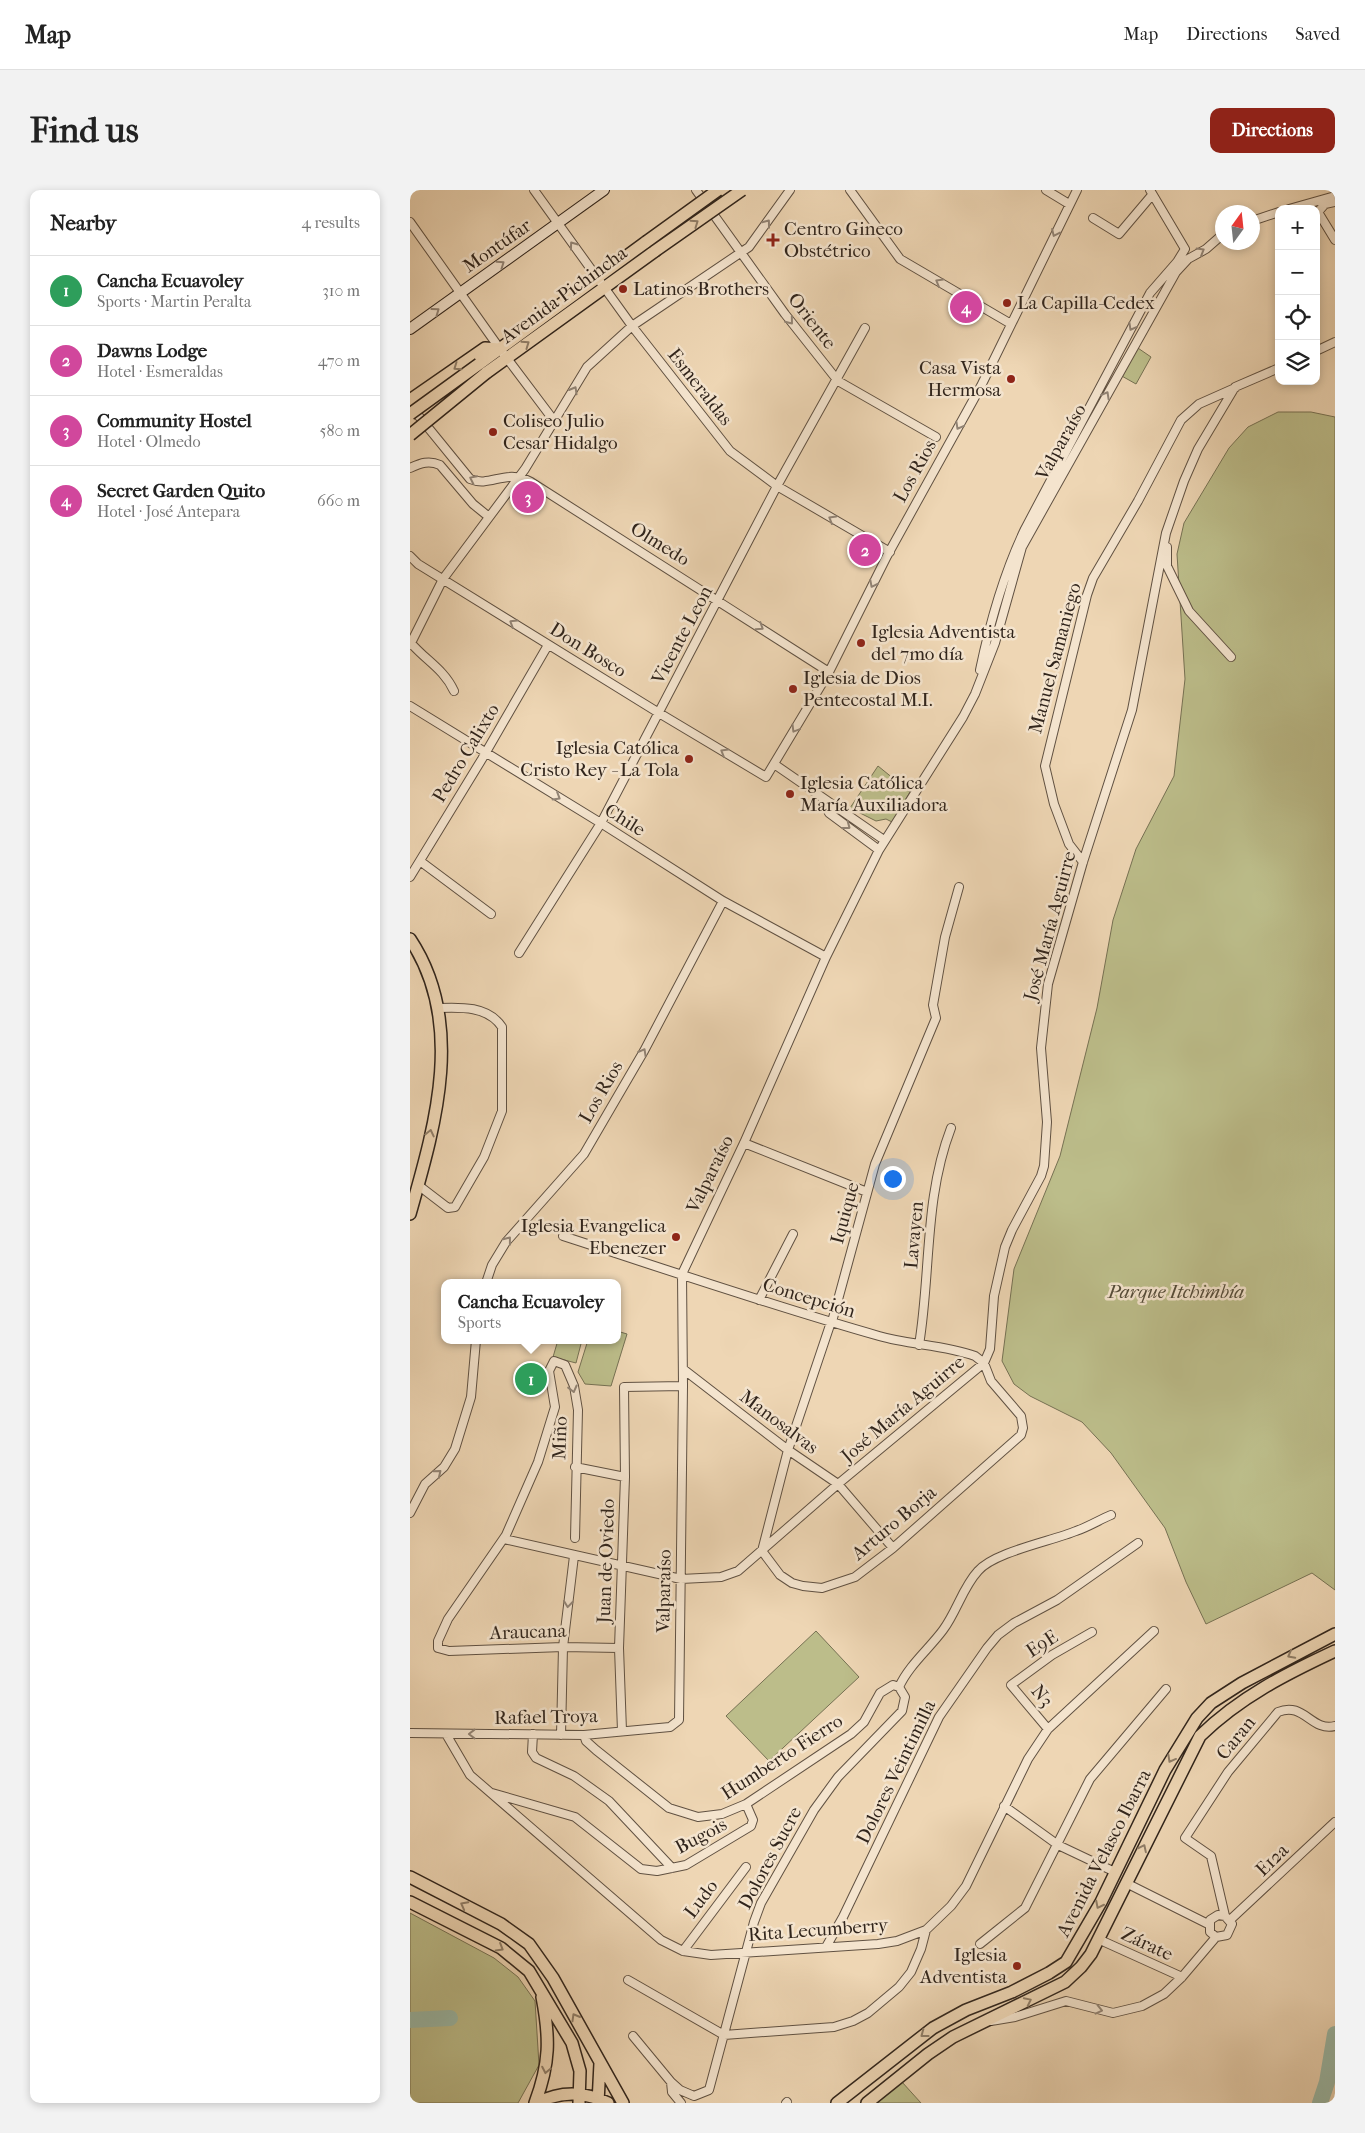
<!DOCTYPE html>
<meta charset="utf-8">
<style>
body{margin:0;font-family:"IM FELL French Canon",serif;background:#f2f2f2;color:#222}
.controls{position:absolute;right:15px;top:15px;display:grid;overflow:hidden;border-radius:10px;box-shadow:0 2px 8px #0003}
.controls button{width:45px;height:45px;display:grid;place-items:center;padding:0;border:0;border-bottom:1px solid #e0e0e0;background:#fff;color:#222;font:25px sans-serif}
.compass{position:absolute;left:805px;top:15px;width:45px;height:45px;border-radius:50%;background:#fff;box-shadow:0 2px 8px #0003;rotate:15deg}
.you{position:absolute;left:482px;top:988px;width:18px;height:18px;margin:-12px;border:4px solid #fff;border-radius:50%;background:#1a73e8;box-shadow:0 0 0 8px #1a73e833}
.badge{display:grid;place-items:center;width:32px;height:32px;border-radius:50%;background:#8f2418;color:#fff;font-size:16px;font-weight:700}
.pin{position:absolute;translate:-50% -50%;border:2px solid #fff;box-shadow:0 1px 5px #0006}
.popup{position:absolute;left:31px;top:1089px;width:180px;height:65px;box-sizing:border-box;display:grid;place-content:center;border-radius:10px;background:#fff;filter:drop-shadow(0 1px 4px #0005);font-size:16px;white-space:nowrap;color:#767676}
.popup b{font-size:19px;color:#222}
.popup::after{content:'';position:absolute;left:50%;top:100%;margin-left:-10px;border:10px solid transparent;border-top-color:#fff}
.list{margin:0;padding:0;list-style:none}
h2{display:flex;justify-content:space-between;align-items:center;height:65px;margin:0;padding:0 20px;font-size:21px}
h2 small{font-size:16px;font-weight:400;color:#767676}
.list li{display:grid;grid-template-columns:32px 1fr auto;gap:15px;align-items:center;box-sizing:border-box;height:70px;padding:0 20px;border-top:1px solid #e0e0e0}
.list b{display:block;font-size:19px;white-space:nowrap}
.list p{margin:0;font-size:16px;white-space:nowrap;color:#767676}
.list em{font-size:16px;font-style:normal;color:#767676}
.icon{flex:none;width:28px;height:28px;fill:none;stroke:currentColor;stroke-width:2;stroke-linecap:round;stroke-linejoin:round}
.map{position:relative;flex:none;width:925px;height:1913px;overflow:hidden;border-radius:10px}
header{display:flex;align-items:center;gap:30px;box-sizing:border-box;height:70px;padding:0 25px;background:#fff;border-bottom:1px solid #e0e0e0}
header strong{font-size:24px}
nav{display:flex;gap:28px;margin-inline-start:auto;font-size:18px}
.intro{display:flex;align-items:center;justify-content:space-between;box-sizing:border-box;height:120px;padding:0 30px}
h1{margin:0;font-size:35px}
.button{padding:12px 22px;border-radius:10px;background:#8f2418;color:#fff;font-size:18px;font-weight:700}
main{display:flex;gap:30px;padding:0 30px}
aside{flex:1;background:#fff;border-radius:10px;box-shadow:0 2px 8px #0003}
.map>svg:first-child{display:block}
.green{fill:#bcbd8a;stroke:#767153}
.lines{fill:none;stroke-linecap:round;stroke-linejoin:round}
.river{stroke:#9bbaa8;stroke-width:16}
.street-casing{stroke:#605142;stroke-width:10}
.secondary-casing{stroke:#31251c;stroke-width:12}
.primary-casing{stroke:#31251c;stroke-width:14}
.street{stroke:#f4e4ce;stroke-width:8}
.secondary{stroke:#f4e4ce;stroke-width:10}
.primary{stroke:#eed6b4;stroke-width:11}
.primary-bridge-casing{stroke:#31251c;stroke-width:14;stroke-linecap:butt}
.primary-bridge{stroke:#eed6b4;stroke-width:11}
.oneway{stroke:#907e68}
.oneway2{stroke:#928475}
.poi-dot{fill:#8f2418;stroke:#f4e4ce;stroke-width:2}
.labels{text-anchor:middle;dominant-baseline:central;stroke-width:5;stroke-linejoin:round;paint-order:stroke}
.poi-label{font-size:19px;fill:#31251c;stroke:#f4e4ce;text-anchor:start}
.street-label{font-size:19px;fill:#31251c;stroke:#f4e4ce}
.park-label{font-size:19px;font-style:italic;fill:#544b38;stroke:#f4e4ce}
</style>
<header>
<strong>Map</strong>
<nav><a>Map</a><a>Directions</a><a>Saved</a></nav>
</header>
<div class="intro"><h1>Find us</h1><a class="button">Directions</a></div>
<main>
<aside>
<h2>Nearby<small>4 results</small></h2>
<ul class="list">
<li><span class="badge" style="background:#2e9e5b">1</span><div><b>Cancha Ecuavoley</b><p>Sports · Martin Peralta</p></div><em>310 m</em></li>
<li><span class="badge" style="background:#d1479c">2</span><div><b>Dawns Lodge</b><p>Hotel · Esmeraldas</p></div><em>470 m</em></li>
<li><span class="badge" style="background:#d1479c">3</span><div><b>Community Hostel</b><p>Hotel · Olmedo</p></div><em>580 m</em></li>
<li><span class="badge" style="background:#d1479c">4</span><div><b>Secret Garden Quito</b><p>Hotel · José Antepara</p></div><em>660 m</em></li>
</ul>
</aside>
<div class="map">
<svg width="925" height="1913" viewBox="0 0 925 1913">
<rect width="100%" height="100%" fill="#eed6b4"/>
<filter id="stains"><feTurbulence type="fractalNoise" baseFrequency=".004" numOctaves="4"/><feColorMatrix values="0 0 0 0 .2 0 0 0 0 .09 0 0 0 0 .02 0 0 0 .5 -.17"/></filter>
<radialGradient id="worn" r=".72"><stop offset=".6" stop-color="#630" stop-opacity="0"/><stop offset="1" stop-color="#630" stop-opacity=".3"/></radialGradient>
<path class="green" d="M 725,156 L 741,167 L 726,194 L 710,185 Z
M 868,222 L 901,222 L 925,227 L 925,1400 L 902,1383 L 796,1434 L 776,1392 L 755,1338 L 701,1263 L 672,1232 L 620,1206 L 604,1194 L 592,1171 L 604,1079 L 650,966 L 687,818 L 703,730 L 726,659 L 764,586 L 775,489 L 767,364 L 774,333 L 819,258 L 838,237 Z
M 468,576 L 500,602 L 482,632 L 476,629 L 466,631 L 440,618 Z
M 207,1141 L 217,1144 L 201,1196 L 175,1194 L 168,1182 L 178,1150 L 207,1150 Z
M 148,1150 L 172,1150 L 166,1173 L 143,1167 Z
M 113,1180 L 128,1180 L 128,1199 L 114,1199 Z
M 406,1441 L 449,1487 L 359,1571 L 316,1526 Z
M 0,1723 L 84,1768 L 108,1787 L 125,1811 L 129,1875 L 108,1913 L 0,1913 Z
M 492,1892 L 511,1913 L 467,1913 Z"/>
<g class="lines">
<path class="river" d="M 0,1830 L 40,1828
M 910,1913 L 917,1892 L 925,1844"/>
<defs>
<path id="street" d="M 124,0 L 222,136 L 320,261 L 367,296 L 480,362
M 286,0 L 375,124 L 428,191 L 526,247
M 440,0 L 490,69 L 601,134
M 636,0 L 659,14
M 925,12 L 915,14 L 908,22 L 925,50
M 879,19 L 925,6
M 683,28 L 709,44 L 742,5
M 842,31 L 869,22
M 0,32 L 90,159 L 145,232
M 906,161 L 925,152
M 3,219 L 60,289 C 81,298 95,278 121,292 L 419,482
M 0,278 C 11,273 19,270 30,275 L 63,314 L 79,327
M 757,357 L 757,376 L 779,421 L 821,467
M 0,366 L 8,374 L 249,523 L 356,587 L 419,482 L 477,366 L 571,196 L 667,0
M 0,452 C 15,470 34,479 44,501
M 0,455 L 33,389 L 115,279 L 177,177 L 222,136 L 339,57 L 380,0
M 570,480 C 580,432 594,383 615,339 L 740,103 L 767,72 L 775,59 L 740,0
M 0,516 L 194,635 L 313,711 L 416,767
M 364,574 L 474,650
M 413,610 L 419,623 L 469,660
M 10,671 L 81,724
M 673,672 L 659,654 L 644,614 L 635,576 L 677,405 L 683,388 L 728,311 L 771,230 L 789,214 L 825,198
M 0,687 L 72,569 L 138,455
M 109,763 L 191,633 L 367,296 L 455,138
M 334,953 L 457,1002
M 8,995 L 38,1018 L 45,1017 L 74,967 L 92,921 L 92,837 C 78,816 51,817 28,818
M 153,1046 C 258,1080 363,1116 469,1146 C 500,1155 535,1155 565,1166 L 574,1173 L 581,1191 L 611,1226 L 613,1238 L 611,1245 L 483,1358 L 445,1387 L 412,1398 L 393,1396 L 382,1393 L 370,1385 L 352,1361 L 378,1260 L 421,1132 L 423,1128 L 465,974 L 526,828 L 523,815 L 535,747 L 549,697
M 76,1093 L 82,1075 L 96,1052 L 174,964 L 234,861 L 313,711
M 349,1110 L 383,1044
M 509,1155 C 521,1083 514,1008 541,938
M 273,1179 L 378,1260 L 428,1294 L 483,1358
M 165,1277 L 215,1287
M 0,1323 L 15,1294 L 34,1277 L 45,1259 L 61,1207 L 66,1150
M 165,1348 L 168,1220 L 164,1196 L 155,1175 L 144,1171 L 139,1181 L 145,1217 L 128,1272 L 96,1345 L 38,1429 L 28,1451 L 28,1458 L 39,1461 L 153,1457 L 209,1458
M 94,1349 L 271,1389 L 311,1387 L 328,1381 L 428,1294 L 574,1173 L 580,1159 L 584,1106 L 595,1057 L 602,1040 L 631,986 L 634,976 L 637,932 L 631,858 L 638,794 L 673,672 L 722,520 L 756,343 L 774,291 L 788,259 L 825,197 L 869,178
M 489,1497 C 499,1475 519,1459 533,1440 C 547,1421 553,1397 568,1381 C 584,1362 642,1351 666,1341 C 678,1337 689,1330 701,1325
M 638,1539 L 601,1495 L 642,1465 L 682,1442
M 212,1541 L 209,1458 L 215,1287 L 214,1197 L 273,1196
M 1,1543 L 174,1545 L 260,1537 L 269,1530 L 273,1196 L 272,1084 L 334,953 L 416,767 L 469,660 L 553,527 L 565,504 L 585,453 L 612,357 L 766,82 L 778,69 L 796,59 L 812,45
M 36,1544 L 60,1585 L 251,1750 L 273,1761 L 301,1765 L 468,1754 L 487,1751 L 516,1740 L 541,1716 L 556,1696 L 618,1569 L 638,1539 L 744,1441
M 123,1544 L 122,1562 L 126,1568 L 164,1586 L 199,1611 L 262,1678
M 151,1545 L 153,1457 L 164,1366
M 174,1545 L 176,1551 L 186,1560 L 259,1618 L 288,1627 L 312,1624 L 336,1614 L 441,1544 L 454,1532 L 470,1503 L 483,1495 L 489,1497
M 82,1603 L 165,1627 L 231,1679 L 247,1681 L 276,1675 L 341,1636 L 343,1630 L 336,1614
M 594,1616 L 648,1655 L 705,1682
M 716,1693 L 798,1734
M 815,1726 L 808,1725 L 800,1730 L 800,1742 L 806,1747 L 817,1745 L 822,1734 L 815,1726 L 801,1666 L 775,1648 L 818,1582 L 868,1522 C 894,1511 901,1542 925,1536
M 820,1730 L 925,1632
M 688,1749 L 772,1787
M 570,1754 L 615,1718 L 680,1589 L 756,1499
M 416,1757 L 433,1727 L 529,1527 L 577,1458 L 588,1445 L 604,1433 L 647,1410 L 728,1353
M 273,1761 L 336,1677
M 218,1790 L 314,1845 L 424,1837 L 443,1831 L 458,1823 L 489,1797 L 501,1782 L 511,1759 L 516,1740
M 581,1831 L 605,1827 L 656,1811 L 703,1823 L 732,1816 L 754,1804 L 772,1787 L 806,1747
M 223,1846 L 261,1892 L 270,1900 L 284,1906 L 299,1900 L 344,1732 L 351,1713 L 404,1620 L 428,1587 L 492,1521 L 495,1507 L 489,1497
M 261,1892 L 262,1902 L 271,1913
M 376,1913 L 377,1912"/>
<path id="secondary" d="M 0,139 L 194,0"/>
<path id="primary" d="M 69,174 L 236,52
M 76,183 L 245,61
M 0,210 L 75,158 L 90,159
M 0,749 C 56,833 25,936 0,1024
M 0,1687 L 91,1734 L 119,1754 L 143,1788 L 213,1913
M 0,1712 L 91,1758 L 119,1781 L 162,1853 L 170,1881 L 169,1913
M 125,1913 C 140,1873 140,1848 132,1807
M 127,1913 C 150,1901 174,1901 198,1913
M 188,1913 L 190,1873
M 427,1913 L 523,1838 L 556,1820 L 602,1802 L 639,1783 L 656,1772 L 691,1712 L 755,1580 L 787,1528 L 801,1513 L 832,1493 L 925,1444
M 457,1913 L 518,1864 L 543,1847 L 655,1792 L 671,1777 L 681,1764 L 790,1546 C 830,1507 876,1484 925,1461"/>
</defs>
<use href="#street" class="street-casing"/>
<use href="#secondary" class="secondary-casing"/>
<use href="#primary" class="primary-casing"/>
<use href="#street" class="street"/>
<use href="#secondary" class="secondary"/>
<use href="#primary" class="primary"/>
<defs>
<path id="primary-bridge" d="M 236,52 L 308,0
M 245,61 L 332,0
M 0,224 L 69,174
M 0,245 L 76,183"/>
</defs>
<use href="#primary-bridge" class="primary-bridge-casing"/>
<use href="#primary-bridge" class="primary-bridge"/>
</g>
<defs><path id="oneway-chevron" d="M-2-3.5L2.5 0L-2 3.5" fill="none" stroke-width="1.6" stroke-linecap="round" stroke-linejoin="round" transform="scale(1.25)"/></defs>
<g class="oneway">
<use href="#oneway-chevron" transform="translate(285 33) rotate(-35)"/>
<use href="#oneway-chevron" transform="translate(116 154) rotate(-35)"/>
<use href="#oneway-chevron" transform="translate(47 177) rotate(145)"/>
<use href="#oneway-chevron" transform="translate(20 943) rotate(-77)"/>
<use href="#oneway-chevron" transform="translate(881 1465) rotate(152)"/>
<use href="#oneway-chevron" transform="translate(761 1569) rotate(119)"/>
<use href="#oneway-chevron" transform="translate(733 1658) rotate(-64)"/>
<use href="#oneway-chevron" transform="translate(54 1715) rotate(-152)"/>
<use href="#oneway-chevron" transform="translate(689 1715) rotate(117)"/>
<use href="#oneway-chevron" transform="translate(90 1758) rotate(31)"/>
<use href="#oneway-chevron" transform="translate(618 1811) rotate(-26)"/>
<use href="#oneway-chevron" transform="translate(165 1827) rotate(-120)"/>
<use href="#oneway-chevron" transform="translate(514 1844) rotate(143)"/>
<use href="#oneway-chevron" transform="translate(136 1880) rotate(101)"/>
</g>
<g class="oneway2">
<use href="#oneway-chevron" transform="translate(357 33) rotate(-53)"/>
<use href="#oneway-chevron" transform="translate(645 43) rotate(115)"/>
<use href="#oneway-chevron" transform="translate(163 55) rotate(-126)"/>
<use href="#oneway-chevron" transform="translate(791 61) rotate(-31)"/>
<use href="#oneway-chevron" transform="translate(91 74) rotate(-35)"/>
<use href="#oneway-chevron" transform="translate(529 92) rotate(-150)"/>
<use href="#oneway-chevron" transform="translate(26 121) rotate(-36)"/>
<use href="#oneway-chevron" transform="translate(380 131) rotate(51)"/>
<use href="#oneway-chevron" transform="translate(722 137) rotate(119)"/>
<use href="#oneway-chevron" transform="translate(164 200) rotate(-60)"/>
<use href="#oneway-chevron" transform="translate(696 205) rotate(-61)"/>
<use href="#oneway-chevron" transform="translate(549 236) rotate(119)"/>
<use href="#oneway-chevron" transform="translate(63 289) rotate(-154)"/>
<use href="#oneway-chevron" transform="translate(422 329) rotate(-150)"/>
<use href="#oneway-chevron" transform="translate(463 394) rotate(117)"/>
<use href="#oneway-chevron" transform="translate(103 433) rotate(-148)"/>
<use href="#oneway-chevron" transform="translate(350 437) rotate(33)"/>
<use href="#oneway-chevron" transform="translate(385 539) rotate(121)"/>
<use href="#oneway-chevron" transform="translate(314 562) rotate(-149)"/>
<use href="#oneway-chevron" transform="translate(147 607) rotate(31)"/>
<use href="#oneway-chevron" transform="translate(437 636) rotate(37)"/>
<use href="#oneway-chevron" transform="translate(233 862) rotate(-61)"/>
<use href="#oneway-chevron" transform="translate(98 1050) rotate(-52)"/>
<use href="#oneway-chevron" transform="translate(163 1199) rotate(76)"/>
<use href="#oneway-chevron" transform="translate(28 1283) rotate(-39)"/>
<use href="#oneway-chevron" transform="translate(158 1414) rotate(97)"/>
<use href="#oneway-chevron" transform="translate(62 1544) rotate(180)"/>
<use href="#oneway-chevron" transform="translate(689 1820) rotate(13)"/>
</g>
<g class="poi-dot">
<path d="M360.5 42.5h5v5h5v5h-5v5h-5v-5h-5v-5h5z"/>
<circle cx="213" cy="99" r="5"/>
<circle cx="597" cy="113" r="5"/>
<circle cx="601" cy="189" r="5"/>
<circle cx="83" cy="242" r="5"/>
<circle cx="451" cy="453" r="5"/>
<circle cx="383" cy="499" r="5"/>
<circle cx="279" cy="569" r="5"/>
<circle cx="380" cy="604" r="5"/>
<circle cx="266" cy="1047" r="5"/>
<circle cx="607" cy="1776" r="5"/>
</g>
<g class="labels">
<g class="poi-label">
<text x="374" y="39">Centro Gineco<tspan x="374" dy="22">Obstétrico</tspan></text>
<text x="223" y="99">Latinos Brothers</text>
<text x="607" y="113">La Capilla-Cedex</text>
<text x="591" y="178" text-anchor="end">Casa Vista<tspan x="591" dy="22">Hermosa</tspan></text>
<text x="93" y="231">Coliseo Julio<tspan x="93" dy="22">Cesar Hidalgo</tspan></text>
<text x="461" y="442">Iglesia Adventista<tspan x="461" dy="22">del 7mo día</tspan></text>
<text x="393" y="488">Iglesia de Dios<tspan x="393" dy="22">Pentecostal M.I.</tspan></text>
<text x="269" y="558" text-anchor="end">Iglesia Católica<tspan x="269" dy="22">Cristo Rey - La Tola</tspan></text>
<text x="390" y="593">Iglesia Católica<tspan x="390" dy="22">María Auxiliadora</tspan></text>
<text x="256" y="1036" text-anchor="end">Iglesia Evangelica<tspan x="256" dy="22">Ebenezer</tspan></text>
<text x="597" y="1765" text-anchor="end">Iglesia<tspan x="597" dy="22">Adventista</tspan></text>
</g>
<g class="street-label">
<text transform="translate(87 56) rotate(-35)">Montúfar</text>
<text transform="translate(154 105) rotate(-36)">Avenida Pichincha</text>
<text transform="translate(402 131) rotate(52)">Oriente</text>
<text transform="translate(290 197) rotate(52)">Esmeraldas</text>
<text transform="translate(651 252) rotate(-61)">Valparaíso</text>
<text transform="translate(505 281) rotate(-61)">Los Rios</text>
<text transform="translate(250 354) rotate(32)">Olmedo</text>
<text transform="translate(272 445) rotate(-62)">Vicente Leon</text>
<text transform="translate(178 460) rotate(32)">Don Bosco</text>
<text transform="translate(645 468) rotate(-75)">Manuel Samaniego</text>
<text transform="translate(56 563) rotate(-59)">Pedro Calixto</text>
<text transform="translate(215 630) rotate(32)">Chile</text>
<text transform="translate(640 736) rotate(-75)">José María Aguirre</text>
<text transform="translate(191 902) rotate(-60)">Los Rios</text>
<text transform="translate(300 984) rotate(-64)">Valparaíso</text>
<text transform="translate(435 1023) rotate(-75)">Iquique</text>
<text transform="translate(504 1045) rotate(-85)">Lavayen</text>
<text transform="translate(399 1108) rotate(17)">Concepción</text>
<text transform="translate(493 1219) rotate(-40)">José María Aguirre</text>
<text transform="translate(369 1232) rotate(37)">Manosalvas</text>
<text transform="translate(150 1248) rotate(-88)">Miño</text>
<text transform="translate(484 1333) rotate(-40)">Arturo Borja</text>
<text transform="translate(196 1371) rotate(-88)">Juan de Oviedo</text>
<text transform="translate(254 1401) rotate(-89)">Valparaíso</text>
<text transform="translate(118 1442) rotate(-2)">Araucana</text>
<text transform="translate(632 1454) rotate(-33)">E9E</text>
<text transform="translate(632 1506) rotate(50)">N3</text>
<text transform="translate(136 1527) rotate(-1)">Rafael Troya</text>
<text transform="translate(826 1548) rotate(-51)">Caran</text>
<text transform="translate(372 1567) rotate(-33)">Humberto Fierro</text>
<text transform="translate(486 1582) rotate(-64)">Dolores Veintimilla</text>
<text transform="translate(291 1646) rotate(-28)">Bugois</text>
<text transform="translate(694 1663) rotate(-63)">Avenida Velasco Ibarra</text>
<text transform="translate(360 1668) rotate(-62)">Dolores Sucre</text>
<text transform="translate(862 1670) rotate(-44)">E12a</text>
<text transform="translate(291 1709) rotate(-53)">Ludo</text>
<text transform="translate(408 1740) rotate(-4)">Rita Lecumberry</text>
<text transform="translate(737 1754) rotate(25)">Zárate</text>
</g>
<g class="park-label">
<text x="766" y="1102">Parque Itchimbía</text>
</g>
</g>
<rect width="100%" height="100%" filter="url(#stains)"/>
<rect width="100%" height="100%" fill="url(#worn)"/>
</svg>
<div class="controls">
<button>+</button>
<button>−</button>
<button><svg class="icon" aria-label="locate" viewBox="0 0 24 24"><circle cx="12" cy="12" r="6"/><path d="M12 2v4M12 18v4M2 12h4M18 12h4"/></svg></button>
<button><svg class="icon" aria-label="layers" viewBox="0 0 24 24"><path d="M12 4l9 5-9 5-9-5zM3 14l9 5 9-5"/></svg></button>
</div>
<svg class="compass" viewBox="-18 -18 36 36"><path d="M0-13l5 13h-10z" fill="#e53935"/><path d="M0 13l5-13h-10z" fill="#767676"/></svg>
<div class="you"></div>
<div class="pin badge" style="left:121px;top:1189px;background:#2e9e5b">1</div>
<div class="popup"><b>Cancha Ecuavoley</b>Sports</div>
<div class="pin badge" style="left:455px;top:360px;background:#d1479c">2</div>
<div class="pin badge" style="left:118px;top:307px;background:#d1479c">3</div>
<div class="pin badge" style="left:556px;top:117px;background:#d1479c">4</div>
</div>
</main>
